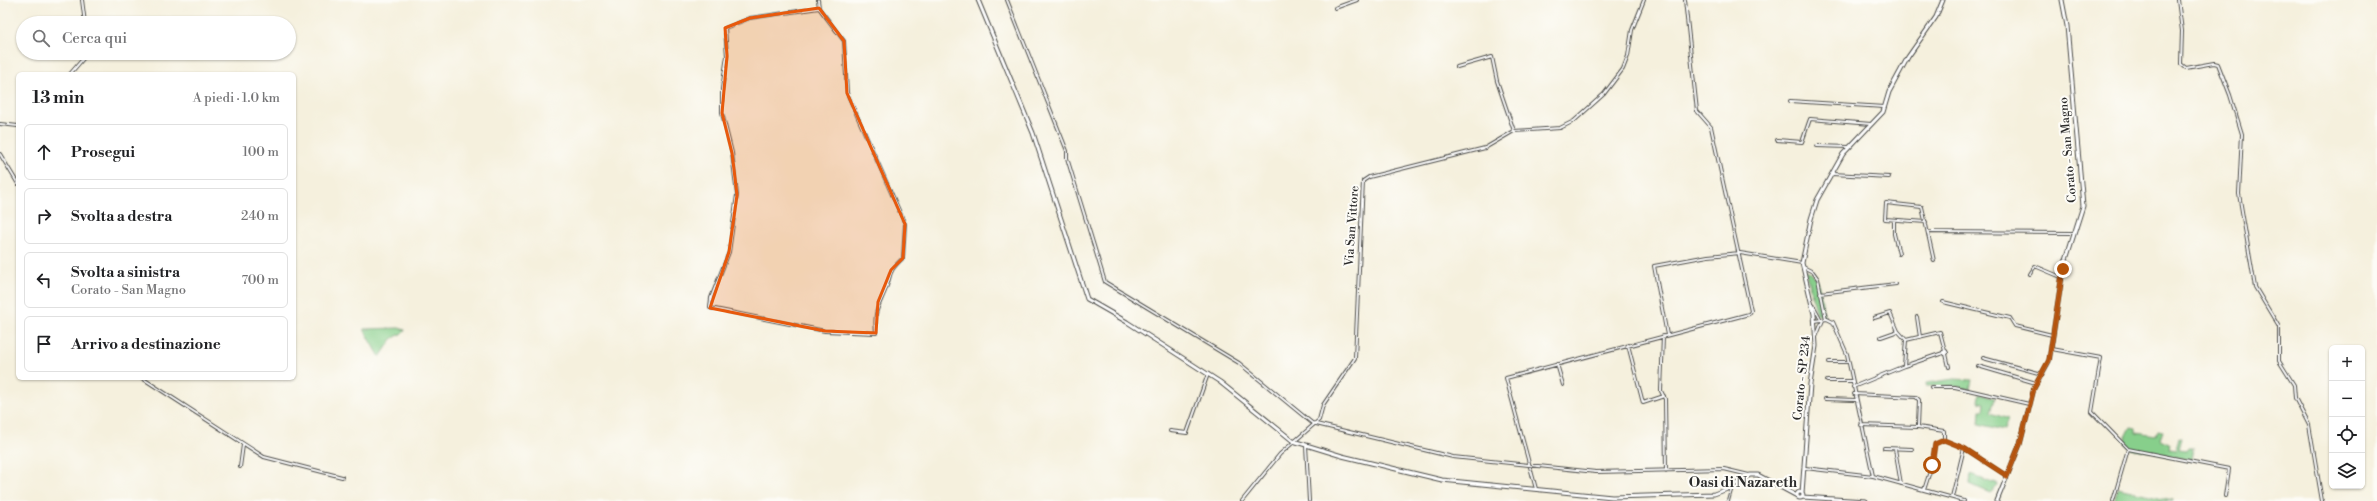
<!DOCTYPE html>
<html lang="it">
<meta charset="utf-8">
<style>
body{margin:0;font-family:"Libre Bodoni",serif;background:#f2f2f2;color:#202124}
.controls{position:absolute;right:12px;bottom:12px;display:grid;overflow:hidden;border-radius:6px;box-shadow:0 1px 3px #0004}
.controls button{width:36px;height:36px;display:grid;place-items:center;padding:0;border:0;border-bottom:1px solid #e0e0e0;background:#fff;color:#202124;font:20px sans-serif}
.stop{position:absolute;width:12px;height:12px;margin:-9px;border:3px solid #b45309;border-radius:50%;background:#fff}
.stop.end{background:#b45309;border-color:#fff;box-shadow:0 1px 4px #0008}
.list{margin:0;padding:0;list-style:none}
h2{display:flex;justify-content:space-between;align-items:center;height:52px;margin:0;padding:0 16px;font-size:17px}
h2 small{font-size:13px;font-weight:400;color:#757577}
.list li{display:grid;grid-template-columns:26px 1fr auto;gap:12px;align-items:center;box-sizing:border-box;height:56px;margin:0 8px 8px;padding:0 8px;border:1px solid #e0e0e0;border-radius:6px}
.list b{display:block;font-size:15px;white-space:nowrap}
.list p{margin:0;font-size:13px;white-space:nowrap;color:#757577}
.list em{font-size:13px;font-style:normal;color:#757577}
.icon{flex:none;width:22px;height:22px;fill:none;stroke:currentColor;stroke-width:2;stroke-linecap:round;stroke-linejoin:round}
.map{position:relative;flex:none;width:2377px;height:501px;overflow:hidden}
.search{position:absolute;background:#fff;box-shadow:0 1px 3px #0004;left:16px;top:16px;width:280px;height:44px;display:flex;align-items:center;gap:10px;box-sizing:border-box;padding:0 14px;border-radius:22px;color:#757577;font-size:15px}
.panel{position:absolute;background:#fff;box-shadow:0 1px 3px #0004;left:16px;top:72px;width:280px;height:308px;border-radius:6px}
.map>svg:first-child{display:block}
.green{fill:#87cf8b;stroke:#597d5b}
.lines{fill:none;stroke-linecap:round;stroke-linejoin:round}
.street-casing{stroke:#494946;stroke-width:4}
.secondary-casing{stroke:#494946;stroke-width:5}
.street{stroke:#fff;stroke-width:2}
.secondary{stroke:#fff;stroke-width:3}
.route{stroke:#b45309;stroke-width:5}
.marked{fill:#e8590c;fill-opacity:0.2;stroke:#e8590c;stroke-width:3;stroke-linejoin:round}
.labels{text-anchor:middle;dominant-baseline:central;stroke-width:4;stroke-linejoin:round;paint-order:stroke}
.street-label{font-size:12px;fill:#2b2b2b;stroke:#fdfcf7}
.quarter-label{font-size:14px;font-weight:bold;fill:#2b2b2b;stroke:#fdfcf7}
</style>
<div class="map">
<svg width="2377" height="501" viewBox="0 0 2377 501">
<rect width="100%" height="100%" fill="#fdfcf7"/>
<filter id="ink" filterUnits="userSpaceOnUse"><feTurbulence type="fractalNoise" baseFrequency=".025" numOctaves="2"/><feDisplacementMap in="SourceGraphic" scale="8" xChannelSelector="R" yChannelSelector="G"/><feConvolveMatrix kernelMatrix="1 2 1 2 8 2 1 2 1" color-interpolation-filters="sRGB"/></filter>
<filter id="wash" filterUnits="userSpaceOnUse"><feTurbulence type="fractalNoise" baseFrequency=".012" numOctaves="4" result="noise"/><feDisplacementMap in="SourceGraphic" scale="16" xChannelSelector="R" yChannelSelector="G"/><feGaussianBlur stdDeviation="0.9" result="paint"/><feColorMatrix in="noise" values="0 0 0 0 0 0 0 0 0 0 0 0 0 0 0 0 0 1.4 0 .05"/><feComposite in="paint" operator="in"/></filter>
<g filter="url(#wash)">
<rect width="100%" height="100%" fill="#f5f0dd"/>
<path class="green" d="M 1805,270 C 1822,275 1821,302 1824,317 L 1817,314 Z
M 399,328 L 405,330 L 404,332 L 392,339 L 380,357 L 364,329 Z
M 1954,379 L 1972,380 L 1970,389 L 1954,386 L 1926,386 L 1926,383 Z
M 1979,394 L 1995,397 L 1991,413 L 2008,419 L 2004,430 L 1979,424 L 1980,410 L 1984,410 L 1985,403 L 1978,402 Z
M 2131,427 L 2136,428 L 2136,432 L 2156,435 L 2158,430 L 2163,431 L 2160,439 L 2169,443 L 2168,449 L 2176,450 L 2179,437 L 2182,438 L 2179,449 L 2187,450 L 2189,447 L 2193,447 L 2191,460 L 2131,448 L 2124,441 Z
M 1971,475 L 1999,485 L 1990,493 L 1970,484 Z
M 2118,488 L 2172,500 L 2172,501 L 2114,501 Z"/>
</g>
<g filter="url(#ink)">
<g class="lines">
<defs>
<path id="street" d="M 82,0 L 85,23
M 818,0 L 819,8 L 844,41 L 847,93 L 905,224 L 903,258 C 886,274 893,272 885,291 C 877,310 874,311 876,333 L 825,331 L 710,308 L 711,298 L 729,252 L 737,195 L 732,153 L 722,113 L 722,89 L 727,56 L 725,28 L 750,18 L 819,8
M 1007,0 L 1067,151 L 1067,158 L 1105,282 L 1239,363 L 1312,423 L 1453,457 L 1596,472 L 1724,469 L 1749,475
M 2178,0 L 2182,31 L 2181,64 L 2186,68 L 2214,63 L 2218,64 L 2230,95 L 2242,134 L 2239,194 L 2255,287 L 2279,327 L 2279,361 L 2294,385 L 2295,398 L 2309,425 L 2322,501
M 1335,8 L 1357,0
M 1457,67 L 1492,57 L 1497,81 L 1514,131
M 70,74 L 88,53
M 1790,101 L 1884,107
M 0,124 L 18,126
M 1777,140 L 1802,142 L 1810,119 L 1871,124
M 1817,146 L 1849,147
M 0,154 L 18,184
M 1832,174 L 1889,177
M 1894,220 L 1894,234 L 1899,254
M 1926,222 L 1885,219 L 1886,203 L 1922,207 L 1934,261
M 1929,232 L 2074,233
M 1803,267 L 1813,272 L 1818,279 L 1826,319
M 2030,274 L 2035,266 L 2061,277
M 1820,293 L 1896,284
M 1943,302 L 2010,318 L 2015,326 L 2052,335
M 1813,305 L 1820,318
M 1917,317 L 1920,337
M 1874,318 L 1890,313 L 1898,331 L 1906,340 L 1904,366
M 1815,321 L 1827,319 L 1833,322 L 1847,354 L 1873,476
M 1667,335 L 1654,266 L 1708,256 L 1740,253 L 1802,263
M 1663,336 L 1661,391 L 1665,399 L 1666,471
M 1816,337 L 1823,320
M 1881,337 L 1898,331
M 1906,340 L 1940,332 L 1945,351
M 1628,345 L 1643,403 L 1664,396
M 2052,349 L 2101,358 L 2092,412 L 2128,449 L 2229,469 L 2225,496
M 1946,351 L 1947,353 L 1945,354 L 1943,352 Z
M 1946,354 L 1949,367
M 1983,358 L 2042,374
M 1829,362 L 1849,362
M 1557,364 L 1563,385
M 1978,366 L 2036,383
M 142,378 L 264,457 L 342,477
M 1827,381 L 1852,381
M 1853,387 L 1904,366 L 1943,353
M 1931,387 L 1955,387 L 2029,404
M 1854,394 L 1916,397 L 1919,400 L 1918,426
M 1825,399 L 1856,400
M 1861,425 L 1918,427 L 1944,431 L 1944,440 L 1935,444 L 1932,465 L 1924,490
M 1170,431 L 1187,433 L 1208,374
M 1944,440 L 1964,448 L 2007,476
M 1306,445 L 1309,501
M 1884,448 L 1912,449
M 1895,449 L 1901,484
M 240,467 L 243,445
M 1805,468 L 1873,476 L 1964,501
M 1536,489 L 1506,378 L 1749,314 L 1751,311 L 1711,127 L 1697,111 L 1685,0
M 1952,497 L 1964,448
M 1242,501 L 1280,454 L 1319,420 L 1323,405 L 1355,358 L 1363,181 L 1369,177 L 1485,148 L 1514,131 L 1560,128 L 1574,121 L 1604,94 L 1623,69 L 1628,56 L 1632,30 L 1644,0
M 1728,501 L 1732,487
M 2113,501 L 2128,449"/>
<path id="secondary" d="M 978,0 L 1033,133 L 1087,299 L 1127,322 L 1220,382 L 1293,441 L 1342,456 L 1442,480 L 1612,497 L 1714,494 L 1730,488 L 1750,475 L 1758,475 L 1797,496
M1797 495a3 3 0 1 1 6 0a3 3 0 1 1-6 0Z
M 1802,493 L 1810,384 L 1816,346 L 1814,314 L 1802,263 L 1811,219 L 1817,200 L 1843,154 L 1883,112 L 1889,92 L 1908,57 L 1936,17 L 1943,0
M 1802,497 L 1866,501
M 1997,501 L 2020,444 L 2034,388 L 2049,361 L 2063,269 L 2083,206 L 2067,26 L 2062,0"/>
</defs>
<use href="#street" class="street-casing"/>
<use href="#secondary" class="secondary-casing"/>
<use href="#street" class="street"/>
<use href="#secondary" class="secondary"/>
</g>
</g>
<g class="lines" filter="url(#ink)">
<path class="route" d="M 1932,465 L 1935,444 L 1944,440 L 1964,448 L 2007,476 L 2020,444 L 2034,388 L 2049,360 L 2063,269"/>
</g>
<path class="marked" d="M 819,8 L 844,41 L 847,93 L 905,224 L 903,258 L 891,270 L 878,302 L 876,333 L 825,331 L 710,308 L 729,252 L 737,195 L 732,153 L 722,113 L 727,56 L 725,28 L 750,18 Z"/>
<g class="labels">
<g class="street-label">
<text transform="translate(2068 150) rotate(-95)">Corato - San Magno</text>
<text transform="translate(1352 226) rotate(-86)">Via San Vittore</text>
<text transform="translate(1802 378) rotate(-84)">Corato - SP 234</text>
</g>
<g class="quarter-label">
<text x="1743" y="483">Oasi di Nazareth</text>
</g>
</g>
</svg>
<div class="controls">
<button>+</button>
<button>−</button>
<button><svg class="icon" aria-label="locate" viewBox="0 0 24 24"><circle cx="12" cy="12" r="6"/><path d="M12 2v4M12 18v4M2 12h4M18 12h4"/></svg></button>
<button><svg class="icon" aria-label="layers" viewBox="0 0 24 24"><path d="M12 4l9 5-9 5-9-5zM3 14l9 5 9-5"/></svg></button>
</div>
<div class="stop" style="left:1932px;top:465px"></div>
<div class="stop end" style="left:2063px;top:269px"></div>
<div class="search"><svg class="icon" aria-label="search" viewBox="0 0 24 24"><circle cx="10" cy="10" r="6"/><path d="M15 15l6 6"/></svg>Cerca qui</div>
<section class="panel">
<h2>13 min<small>A piedi · 1.0 km</small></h2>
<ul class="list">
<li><svg class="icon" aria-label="ahead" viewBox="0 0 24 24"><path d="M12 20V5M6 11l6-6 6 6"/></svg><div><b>Prosegui</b></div><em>100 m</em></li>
<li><svg class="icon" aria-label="right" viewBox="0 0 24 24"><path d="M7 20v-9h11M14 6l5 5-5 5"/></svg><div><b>Svolta a destra</b></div><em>240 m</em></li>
<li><svg class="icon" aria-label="left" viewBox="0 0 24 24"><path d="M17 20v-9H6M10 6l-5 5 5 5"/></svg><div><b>Svolta a sinistra</b><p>Corato - San Magno</p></div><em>700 m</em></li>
<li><svg class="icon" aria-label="arrive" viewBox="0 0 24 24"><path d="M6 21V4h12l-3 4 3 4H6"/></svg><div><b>Arrivo a destinazione</b></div></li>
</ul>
</section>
</div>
